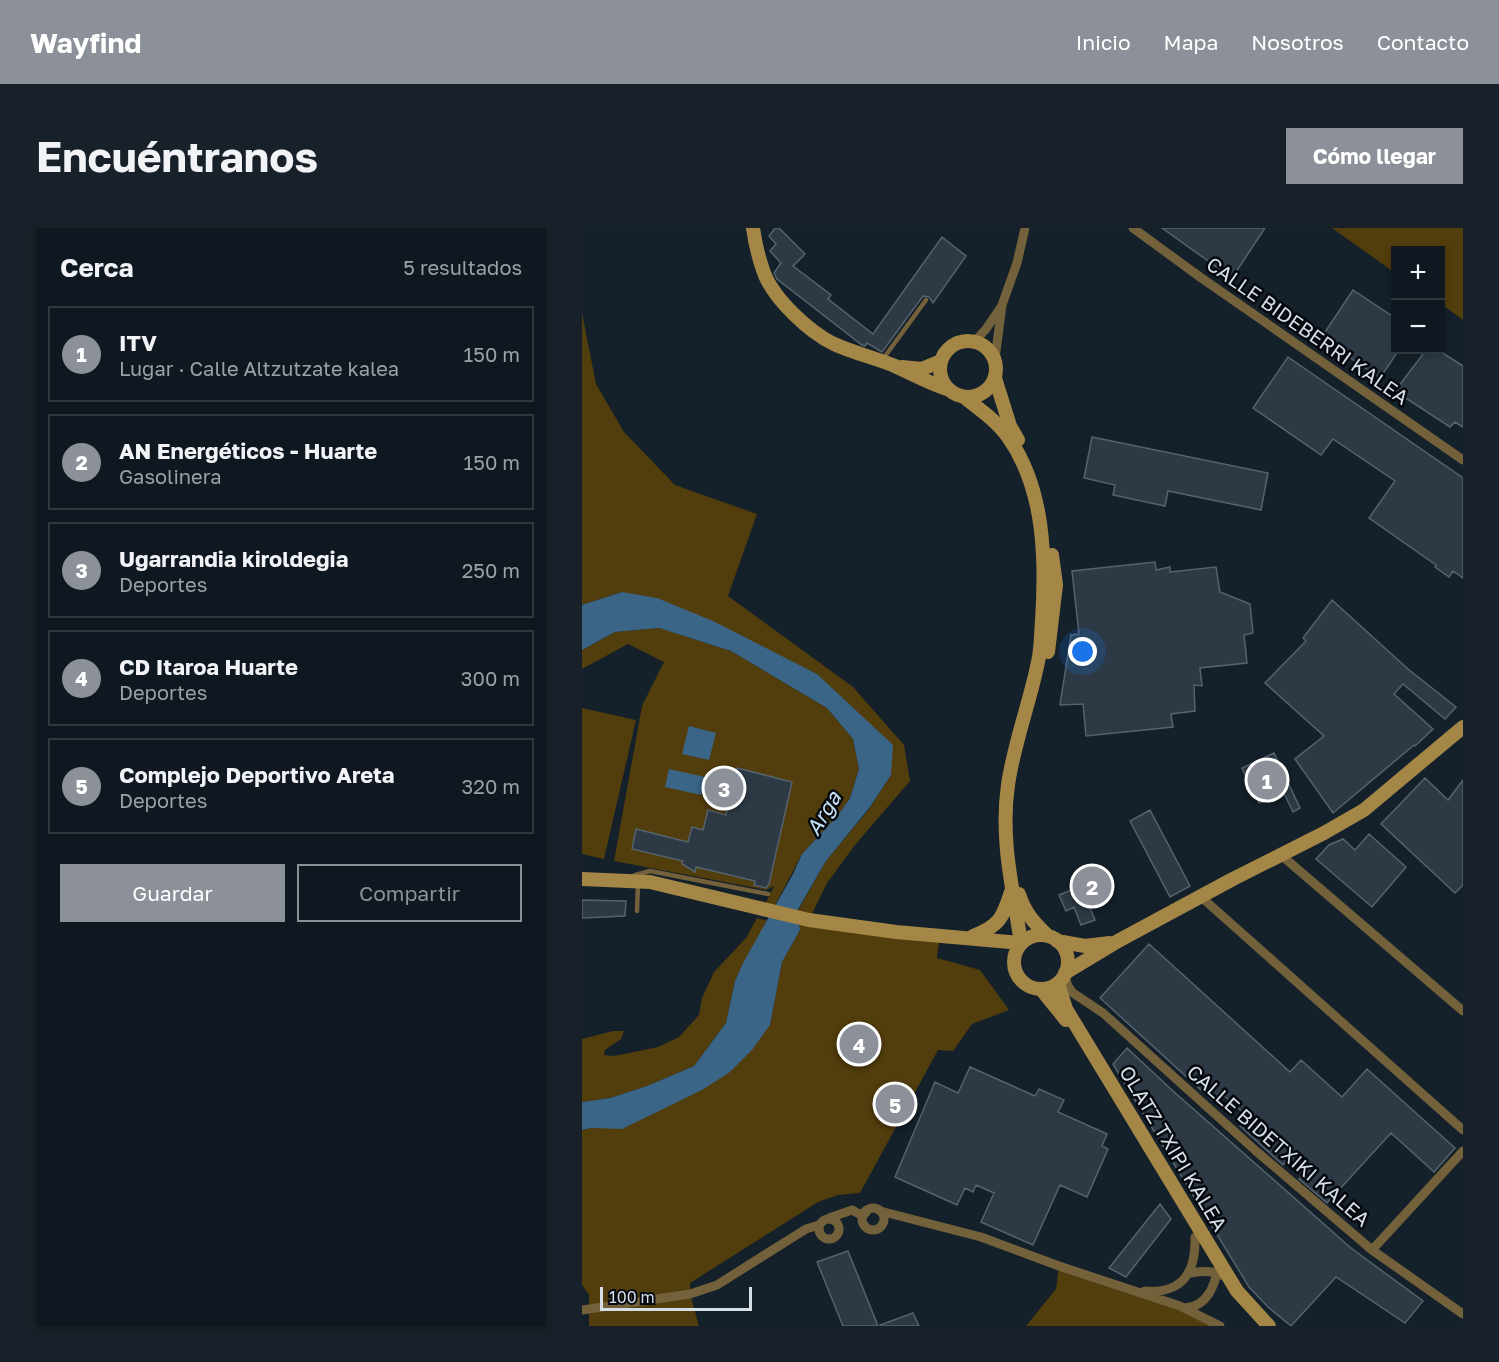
<!DOCTYPE html>
<html lang="es">
<meta charset="utf-8">
<style>
body{margin:0;font-family:"Golos Text",sans-serif;background:#182129;color:#f1f3f6}
.controls{position:absolute;right:18px;top:18px;display:grid;overflow:hidden;border-radius:0px;box-shadow:0 3px 9px #0003}
.controls button{width:54px;height:54px;display:grid;place-items:center;padding:0;border:0;border-bottom:2px solid #2f373e;background:#0f1820;color:#f1f3f6;font:30px sans-serif}
.scale{position:absolute;left:18px;bottom:15px;width:152px;box-sizing:border-box;padding-left:6px;border:3px solid #d7dfe6;border-top:0;font-size:16px;line-height:21px;white-space:nowrap;color:#d7dfe6;-webkit-text-stroke:4px #05090e;paint-order:stroke}
.you{position:absolute;left:501px;top:424px;width:21px;height:21px;margin:-15px;border:4px solid #fff;border-radius:50%;background:#1a73e8;box-shadow:0 0 0 9px #1a73e833}
.badge{display:grid;place-items:center;width:39px;height:39px;border-radius:50%;background:#8c9099;color:#fff;font-size:20px;font-weight:700}
.pin{position:absolute;translate:-50% -50%;border:3px solid #fff;box-shadow:0 2px 6px #0006}
.list{margin:0;padding:0;list-style:none}
h2{display:flex;justify-content:space-between;align-items:center;height:78px;margin:0;padding:0 24px;font-size:26px}
h2 small{font-size:20px;font-weight:400;color:#9ba0a5}
.list li{display:grid;grid-template-columns:39px 1fr auto;gap:18px;align-items:center;box-sizing:border-box;height:96px;margin:0 12px 12px;padding:0 12px;border:2px solid #2f373e;border-radius:0px}
.list b{display:block;font-size:22px;white-space:nowrap}
.list p{margin:0;font-size:20px;white-space:nowrap;color:#9ba0a5}
.list em{font-size:20px;font-style:normal;color:#9ba0a5}
.actions{display:flex;gap:12px;padding:18px 24px}
.actions a{flex:1;padding:14px 0;border:2px solid #8c9099;border-radius:0px;text-align:center;font-size:21px;color:#8c9099}
.actions .main{background:#8c9099;color:#fff}
.map{position:relative;flex:none;width:881px;height:1098px;overflow:hidden;border-radius:0px}
header{display:flex;align-items:center;gap:36px;box-sizing:border-box;height:84px;padding:0 30px;background:#8c9099;color:#fff}
header strong{font-size:28px}
nav{display:flex;gap:33px;margin-inline-start:auto;font-size:21px}
.intro{display:flex;align-items:center;justify-content:space-between;box-sizing:border-box;height:144px;padding:0 36px}
h1{margin:0;font-size:42px}
.button{padding:15px 27px;border-radius:0px;background:#8c9099;color:#fff;font-size:21px;font-weight:700}
main{display:flex;gap:36px;padding:0 36px}
aside{flex:1;background:#0f1820;border-radius:0px;box-shadow:0 3px 9px #0003}
.map>svg:first-child{display:block}
.green{fill:#523d0c}
.water{fill:#3a6586}
.building{fill:#2d3a45;stroke:#55636f;stroke-width:1.5}
.lines{fill:none;stroke-linecap:round;stroke-linejoin:round}
.lane{stroke:#73613b;stroke-width:4.5}
.street{stroke:#73613b;stroke-width:9}
.secondary{stroke:#a48747;stroke-width:14}
.labels{text-anchor:middle;dominant-baseline:central;stroke-width:5;stroke-linejoin:round;paint-order:stroke}
.street-label{font-size:20px;fill:#d7dfe6;stroke:#05090e}
.water-label{font-size:21px;font-style:italic;fill:#c6e0f6;stroke:#05090e}
</style>
<header>
<strong>Wayfind</strong>
<nav><a>Inicio</a><a>Mapa</a><a>Nosotros</a><a>Contacto</a></nav>
</header>
<div class="intro"><h1>Encuéntranos</h1><a class="button">Cómo llegar</a></div>
<main>
<aside>
<h2>Cerca<small>5 resultados</small></h2>
<ul class="list">
<li><span class="badge">1</span><div><b>ITV</b><p>Lugar · Calle Altzutzate kalea</p></div><em>150 m</em></li>
<li><span class="badge">2</span><div><b>AN Energéticos - Huarte</b><p>Gasolinera</p></div><em>150 m</em></li>
<li><span class="badge">3</span><div><b>Ugarrandia kiroldegia</b><p>Deportes</p></div><em>250 m</em></li>
<li><span class="badge">4</span><div><b>CD Itaroa Huarte</b><p>Deportes</p></div><em>300 m</em></li>
<li><span class="badge">5</span><div><b>Complejo Deportivo Areta</b><p>Deportes</p></div><em>320 m</em></li>
</ul>
<div class="actions"><a class="main">Guardar</a><a>Compartir</a></div>
</aside>
<div class="map">
<svg width="881" height="1098" viewBox="0 0 881 1098">
<rect width="100%" height="100%" fill="#14202a"/>
<path class="green" d="M 750,0 L 881,0 L 881,92 L 859,76 L 858,22 L 814,22 L 813,45 Z
M 0,85 L 14,156 L 42,204 L 93,257 L 175,286 L 146,368 L 271,459 L 322,517 L 328,553 L 273,617 L 245,655 L 227,692 L 358,707 L 355,730 L 398,742 L 427,782 L 390,796 L 371,823 L 356,822 L 278,965 L 256,967 L 236,974 L 108,1055 L 108,1066 L 117,1098 L 7,1098 L 7,1067 L 0,1057 L 0,902 L 9,900 L 42,900 L 74,883 L 188,797 L 200,734 L 218,702 L 215,684 L 244,633 L 287,581 L 309,547 L 235,446 L 40,364 L 0,377 Z
M 77,400 L 149,423 L 245,480 L 271,511 L 277,541 L 268,570 L 257,586 L 220,626 L 190,683 L 181,681 L 192,658 L 184,662 L 32,633 L 60,478 L 82,434 L 46,416 L 0,441 L 0,422 L 33,404 Z
M 0,480 L 54,492 L 22,631 L 0,626 Z
M 175,690 L 186,693 L 161,735 L 153,753 L 144,795 L 112,838 L 65,858 L 28,870 L 0,874 L 0,811 L 31,803 L 42,803 L 39,811 L 23,822 L 22,827 L 32,828 L 76,819 L 97,809 L 117,787 L 120,770 L 132,744 L 164,710 Z
M 477,1038 L 598,1078 L 638,1098 L 444,1098 L 474,1061 Z"/>
<path class="water" d="M 40,364 L 75,370 L 131,393 L 235,446 L 311,517 L 309,547 L 288,579 L 244,633 L 215,683 L 218,702 L 200,734 L 188,797 L 170,822 L 148,844 L 120,862 L 40,901 L 9,900 L 0,902 L 0,874 L 28,870 L 65,858 L 112,838 L 144,795 L 153,753 L 161,735 L 211,646 L 220,626 L 257,586 L 268,570 L 277,541 L 271,511 L 245,480 L 149,423 L 77,400 L 33,404 L 0,422 L 0,377 Z
M 107,498 L 134,505 L 127,532 L 100,526 Z
M 87,541 L 123,549 L 119,567 L 83,559 Z"/>
<path class="building" d="M 193,0 L 197,0 L 223,26 L 211,38 L 249,67 L 246,71 L 291,106 L 360,9 L 384,28 L 351,75 L 347,69 L 341,68 L 300,124 L 285,115 L 283,118 L 280,117 L 195,51 L 192,45 L 199,35 L 188,23 L 194,16 L 187,8 Z
M 580,0 L 683,0 L 650,50 Z
M 771,62 L 813,90 L 813,122 L 817,122 L 798,150 L 739,110 Z
M 844,122 L 856,122 L 881,138 L 881,199 L 873,194 L 868,199 L 813,163 Z
M 706,129 L 881,250 L 881,350 L 871,343 L 867,349 L 853,339 L 854,337 L 787,290 L 813,253 L 751,211 L 739,227 L 671,180 Z
M 510,209 L 686,245 L 679,282 L 586,263 L 583,278 L 531,267 L 533,257 L 502,250 Z
M 573,334 L 574,342 L 588,339 L 588,344 L 634,339 L 638,364 L 668,376 L 671,405 L 662,407 L 665,435 L 618,440 L 620,458 L 612,457 L 613,483 L 589,486 L 591,499 L 504,508 L 501,476 L 478,477 L 489,407 L 497,406 L 490,343 Z
M 750,372 L 826,441 L 874,479 L 863,491 L 821,456 L 812,466 L 851,501 L 833,518 L 832,517 L 751,585 L 713,531 L 742,508 L 683,455 L 724,413 L 721,410 Z
M 692,525 L 718,580 L 711,584 L 701,563 L 677,575 L 660,540 Z
M 155,540 L 210,554 L 187,656 L 184,660 L 172,657 L 173,653 L 114,639 L 113,644 L 100,636 L 101,633 L 50,621 L 54,601 L 106,614 L 110,599 L 121,602 L 126,582 L 144,587 Z
M 843,550 L 866,572 L 881,552 L 881,657 L 873,665 L 799,596 Z
M 568,582 L 608,658 L 588,669 L 548,593 Z
M 787,606 L 824,639 L 790,679 L 734,631 L 747,617 L 761,611 L 773,622 Z
M 499,658 L 513,692 L 499,697 L 492,679 L 484,683 L 477,667 Z
M 0,672 L 44,673 L 43,688 L 0,690 Z
M 567,716 L 708,844 L 719,832 L 760,869 L 785,841 L 873,920 L 852,944 L 809,905 L 745,975 L 717,951 L 722,947 L 705,932 L 701,937 L 658,898 L 666,889 L 638,864 L 630,872 L 518,770 Z
M 545,820 L 591,863 L 769,1020 L 841,1073 L 823,1095 L 754,1049 L 709,1098 L 686,1079 L 667,1059 L 531,836 Z
M 388,839 L 453,868 L 457,861 L 482,872 L 476,884 L 525,906 L 520,918 L 526,921 L 505,969 L 478,957 L 451,1017 L 399,994 L 412,965 L 394,957 L 391,964 L 383,960 L 375,977 L 313,949 L 353,854 L 376,865 Z
M 578,976 L 589,991 L 544,1049 L 527,1040 Z
M 266,1023 L 296,1098 L 261,1098 L 235,1034 Z
M 331,1085 L 337,1098 L 299,1098 L 298,1097 Z"/>
<g class="lines">
<path class="lane" d="M 301,131 L 344,72
M 50,652 L 53,647 L 68,643 L 186,666
M 55,683 L 56,656"/>
<path class="street" d="M 551,0 L 618,49 L 881,232
M 393,113 L 404,101 L 419,79
M 413,131 L 420,77 L 435,35 L 443,0
M 699,627 L 881,783
M 618,668 L 881,902
M 482,747 L 486,758 L 491,765 L 521,785 L 674,923 L 790,1022 L 881,1086
M280 991a11 11 0 1 1 22 0a11 11 0 1 1-22 0Z
M 298,983 L 399,1009 L 477,1038 L 598,1078 L 638,1098
M 247,990 L 270,982 L 281,988 L 285,983
M237 1001a10 10 0 1 1 20 0a10 10 0 1 1-20 0Z
M 790,1022 L 881,923
M 608,1045 C 618,1043 630,1042 639,1047
M 563,1063 C 601,1066 614,1044 613,1009
M 602,1080 C 627,1079 633,1055 638,1035
M 0,1082 L 108,1066 L 135,1057 L 224,1001 L 237,997"/>
<path class="secondary" d="M 171,0 C 173,14 177,31 182,45 C 192,71 227,104 252,116 C 272,125 293,130 313,138 C 331,146 348,156 368,162
M358 141a28 28 0 1 1 56 0a28 28 0 1 1-56 0Z
M 320,139 L 340,141 L 359,133
M 413,150 L 428,198 L 436,212
M 466,424 L 474,357 L 470,327
M 0,651 L 68,654 L 227,692 L 314,704 L 439,715 C 431,661 418,611 426,557 C 432,514 449,472 457,429 C 459,417 459,405 460,393 C 464,332 463,261 426,209 C 415,193 397,181 382,169
M 437,666 C 443,685 452,695 466,708
M432 734a27 27 0 1 1 54 0a27 27 0 1 1-54 0Z
M 391,708 C 418,698 421,689 429,664
M 475,713 L 503,718 L 528,715
M 483,745 L 536,713 L 649,652 L 742,605 L 782,582 L 881,499
M 476,755 L 484,781 L 655,1063 L 687,1098
M 459,761 L 484,792"/>
</g>
<g class="labels">
<g class="street-label">
<text transform="translate(726 102) rotate(35)">CALLE BIDEBERRI KALEA</text>
<text transform="translate(697 917) rotate(41)">CALLE BIDETXIKI KALEA</text>
<text transform="translate(592 920) rotate(59)">OLATZ TXIPI KALEA</text>
</g>
<g class="water-label">
<text transform="translate(241 585) rotate(-59)">Arga</text>
</g>
</g>
</svg>
<div class="controls">
<button>+</button>
<button>−</button>
</div>
<div class="scale">100 m</div>
<div class="you"></div>
<div class="pin badge" style="left:685px;top:552px">1</div>
<div class="pin badge" style="left:510px;top:658px">2</div>
<div class="pin badge" style="left:142px;top:560px">3</div>
<div class="pin badge" style="left:277px;top:816px">4</div>
<div class="pin badge" style="left:313px;top:876px">5</div>
</div>
</main>
